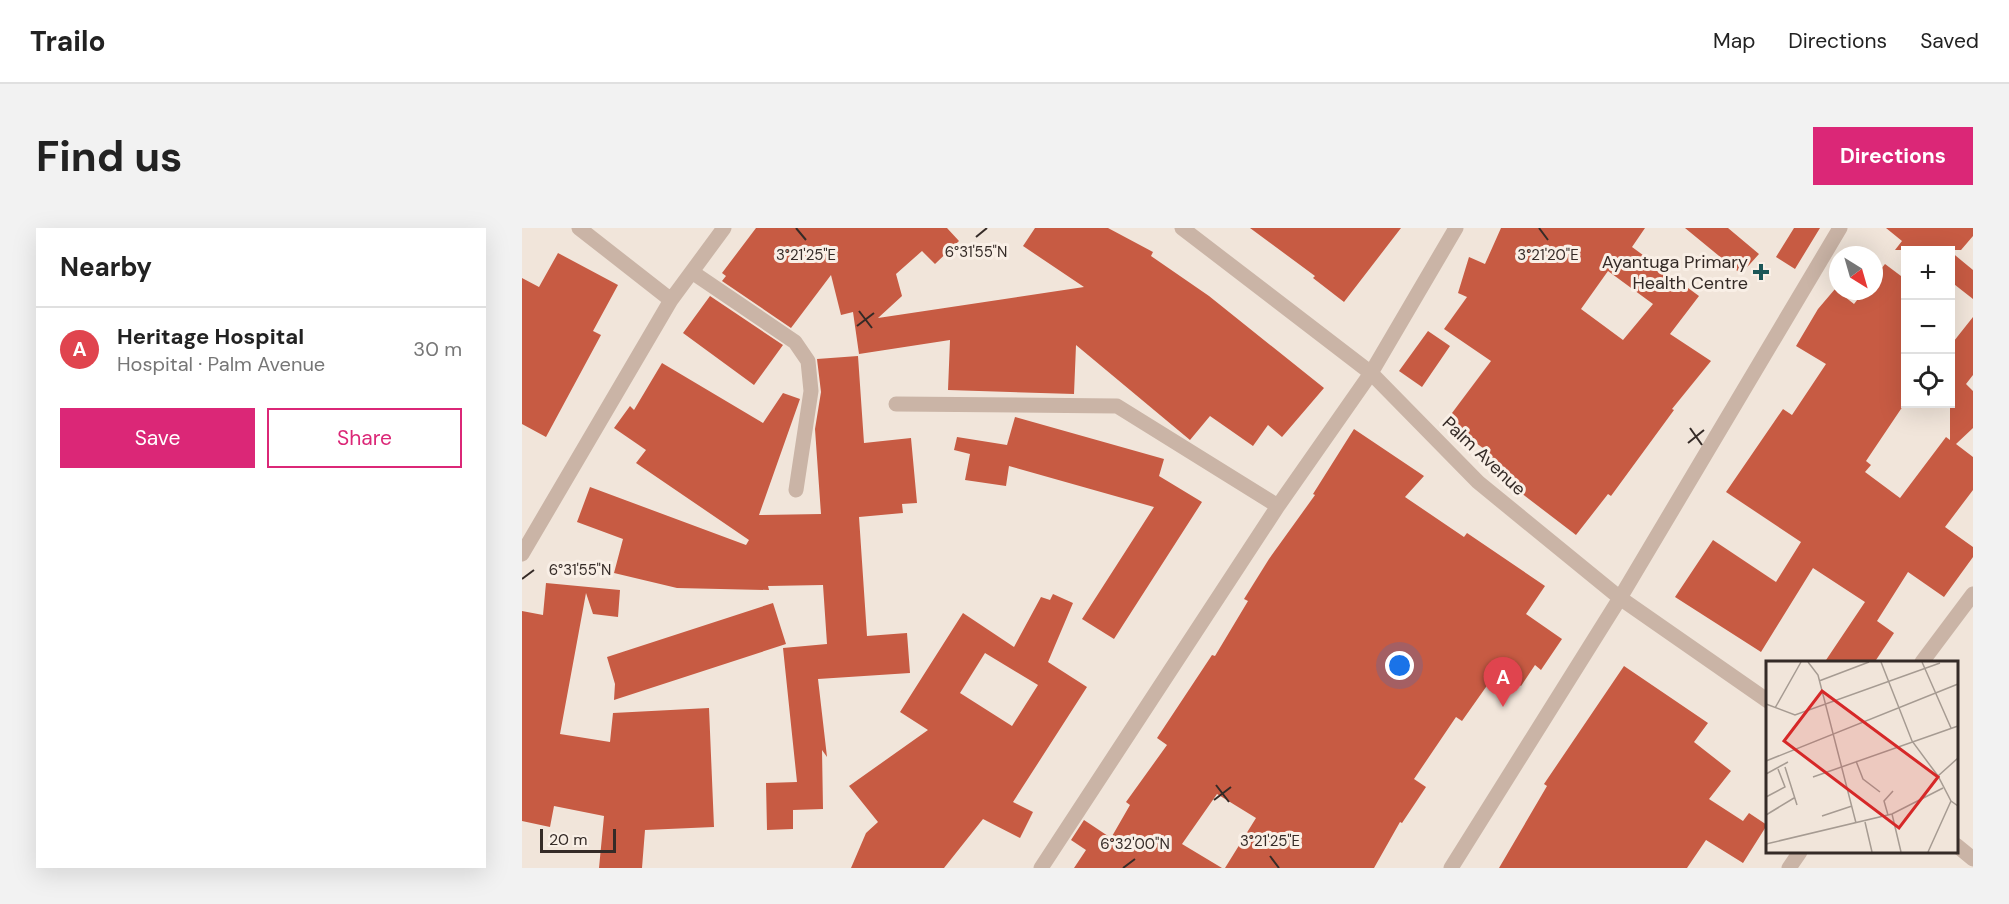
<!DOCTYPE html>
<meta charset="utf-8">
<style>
body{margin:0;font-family:"DM Sans",sans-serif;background:#f2f2f2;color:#222}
.controls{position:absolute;right:18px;top:18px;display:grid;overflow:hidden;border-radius:0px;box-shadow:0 6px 24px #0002}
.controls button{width:54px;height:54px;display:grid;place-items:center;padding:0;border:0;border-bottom:2px solid #e0e0e0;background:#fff;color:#222;font:30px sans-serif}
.compass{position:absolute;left:1307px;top:18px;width:54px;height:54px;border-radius:50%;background:#fff;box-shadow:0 6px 24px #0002;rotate:143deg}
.scale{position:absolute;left:18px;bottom:15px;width:76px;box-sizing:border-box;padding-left:6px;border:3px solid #352b27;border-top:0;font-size:16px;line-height:21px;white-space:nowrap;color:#352b27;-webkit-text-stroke:4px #f9efe6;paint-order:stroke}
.you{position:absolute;left:878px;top:438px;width:21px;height:21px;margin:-15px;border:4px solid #fff;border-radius:50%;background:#1a73e8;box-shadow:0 0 0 9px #1a73e833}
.badge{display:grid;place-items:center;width:39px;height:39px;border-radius:50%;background:#db2777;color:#fff;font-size:20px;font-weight:700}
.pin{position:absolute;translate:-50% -50px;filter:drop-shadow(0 2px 3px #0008)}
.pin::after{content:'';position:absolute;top:32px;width:21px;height:18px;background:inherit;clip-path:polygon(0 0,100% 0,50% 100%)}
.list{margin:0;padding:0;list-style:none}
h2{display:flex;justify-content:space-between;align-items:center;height:78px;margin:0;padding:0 24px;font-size:26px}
h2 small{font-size:20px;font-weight:400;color:#767676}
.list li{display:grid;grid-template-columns:39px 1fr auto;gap:18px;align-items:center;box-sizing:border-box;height:84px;padding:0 24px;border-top:2px solid #e0e0e0}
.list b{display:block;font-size:22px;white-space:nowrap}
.list p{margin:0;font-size:20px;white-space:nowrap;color:#767676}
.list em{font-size:20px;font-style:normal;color:#767676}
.actions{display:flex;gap:12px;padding:18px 24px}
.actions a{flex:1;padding:14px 0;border:2px solid #db2777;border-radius:0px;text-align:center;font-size:21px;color:#db2777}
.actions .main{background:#db2777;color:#fff}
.icon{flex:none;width:33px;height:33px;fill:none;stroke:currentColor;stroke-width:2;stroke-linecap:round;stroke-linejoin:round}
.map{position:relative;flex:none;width:1451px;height:640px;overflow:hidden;border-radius:0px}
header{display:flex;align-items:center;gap:36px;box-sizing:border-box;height:84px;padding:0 30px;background:#fff;border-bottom:2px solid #e0e0e0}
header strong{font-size:28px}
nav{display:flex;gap:33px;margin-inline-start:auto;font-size:21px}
.intro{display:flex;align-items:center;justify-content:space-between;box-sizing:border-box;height:144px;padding:0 36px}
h1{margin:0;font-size:42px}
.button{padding:15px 27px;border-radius:0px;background:#db2777;color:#fff;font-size:21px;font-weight:700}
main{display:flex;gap:36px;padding:0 36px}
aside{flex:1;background:#fff;border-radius:0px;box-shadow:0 6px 24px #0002}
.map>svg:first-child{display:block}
.building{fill:#c75b43;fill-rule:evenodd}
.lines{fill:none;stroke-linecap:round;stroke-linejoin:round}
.minor{stroke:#cab4a6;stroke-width:15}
.ticks{fill:none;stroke:#352b27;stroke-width:2}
.poi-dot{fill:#1c5657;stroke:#f9efe6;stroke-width:2}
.labels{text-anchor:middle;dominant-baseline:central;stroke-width:6;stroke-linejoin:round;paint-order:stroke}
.poi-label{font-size:18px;fill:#352b27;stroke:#f9efe6;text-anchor:end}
.street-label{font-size:18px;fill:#352b27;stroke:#f9efe6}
.inset-road{fill:none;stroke:#a69b92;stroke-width:1.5}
.view{fill:#d62828;fill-opacity:0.15;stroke:#d62828;stroke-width:3}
.inset-edge{fill:none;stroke:#352b27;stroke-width:3}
.ticks-label{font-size:15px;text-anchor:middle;fill:#352b27;stroke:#f9efe6;stroke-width:6;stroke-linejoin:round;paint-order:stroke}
</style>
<header>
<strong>Trailo</strong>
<nav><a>Map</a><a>Directions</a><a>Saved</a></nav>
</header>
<div class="intro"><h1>Find us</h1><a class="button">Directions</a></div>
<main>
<aside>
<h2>Nearby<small></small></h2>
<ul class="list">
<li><span class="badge" style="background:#e0444e">A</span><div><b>Heritage Hospital</b><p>Hospital · Palm Avenue</p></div><em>30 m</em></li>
</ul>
<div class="actions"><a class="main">Save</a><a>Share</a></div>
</aside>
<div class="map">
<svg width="1451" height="640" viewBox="0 0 1451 640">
<rect width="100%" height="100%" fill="#f1e5da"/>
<path class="building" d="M 234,0 L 425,0 L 437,13 L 413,36 L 400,23 L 374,46 L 380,68 L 356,90 L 562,59 L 501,18 L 513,0 L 586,0 L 631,24 L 629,28 L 687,68 L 802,160 L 760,209 L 746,197 L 731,218 L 688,188 L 668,212 L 554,117 L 552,166 L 426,162 L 428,112 L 337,126 L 331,84 L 319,87 L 309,47 L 269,100 L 200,53 L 204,48 L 200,45 Z
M 728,0 L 879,0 L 822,74 L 791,50 L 793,48 Z
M 979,0 L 1123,0 L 1110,19 L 1177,68 L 1148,106 L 1189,133 L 1150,181 L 1152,182 L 1089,268 L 1086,266 L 1054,307 L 986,255 L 992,248 L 962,228 L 965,223 L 924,193 L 969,133 L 922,101 L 945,69 L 936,65 L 947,29 L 963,36 ZM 1086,43 L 1131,76 L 1101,112 L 1059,81 Z
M 1163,0 L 1206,0 L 1237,26 L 1219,46 Z
M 1272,0 L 1298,0 L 1273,41 L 1254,29 Z
M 1364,0 L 1451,0 L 1451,8 L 1439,22 L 1373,22 L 1380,13 Z
M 1428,23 L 1451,42 L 1451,71 L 1428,53 Z
M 36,25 L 96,57 L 71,103 L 79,107 L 24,209 L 0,196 L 0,50 L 17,59 Z
M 1363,36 L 1383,51 L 1383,175 L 1344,233 L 1349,237 L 1343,244 L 1378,270 L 1424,209 L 1428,212 L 1428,118 L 1451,89 L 1451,147 L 1444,156 L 1451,163 L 1451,200 L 1434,216 L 1451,229 L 1451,262 L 1423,299 L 1451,319 L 1451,329 L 1422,369 L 1386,344 L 1355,393 L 1372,405 L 1352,435 L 1302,435 L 1343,374 L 1291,340 L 1239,424 L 1153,369 L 1191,312 L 1254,354 L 1279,314 L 1204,264 L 1261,181 L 1270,187 L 1304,136 L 1274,118 L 1296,81 L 1313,61 L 1332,76 L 1342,63 L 1352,63 L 1352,50 Z
M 188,68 L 261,117 L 232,157 L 161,105 Z
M 906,103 L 928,118 L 900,159 L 877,143 Z
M 336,128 L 342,215 L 389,210 L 395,275 L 380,276 L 381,285 L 337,289 L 345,408 L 385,405 L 388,445 L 296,451 L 305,529 L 300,522 L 301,581 L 271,582 L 271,601 L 245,602 L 244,555 L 275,554 L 261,420 L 305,416 L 301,357 L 246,358 L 247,362 L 155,360 L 92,345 L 101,311 L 55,294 L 68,259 L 224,317 L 227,312 L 114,235 L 124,222 L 92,200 L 108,178 L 112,182 L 140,135 L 241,195 L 261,165 L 278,171 L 237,287 L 299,286 L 293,201 L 299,164 L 295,131 Z
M 493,189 L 642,231 L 637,248 L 680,274 L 592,411 L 560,391 L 632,279 L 487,238 L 484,258 L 443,252 L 448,226 L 432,222 L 435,209 L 485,217 Z
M 832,201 L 902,248 L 883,269 L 942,309 L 945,305 L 1023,358 L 1004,386 L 1040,411 L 1019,442 L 1013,437 L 999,458 L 976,442 L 940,493 L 934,489 L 892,551 L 904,559 L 880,595 L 878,594 L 852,640 L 703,640 L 734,590 L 695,566 L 660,616 L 700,640 L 552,640 L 564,622 L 549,612 L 562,592 L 589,610 L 608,577 L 604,574 L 645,517 L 635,510 L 690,427 L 693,428 L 726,373 L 722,371 L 747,331 L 793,267 L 791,266 Z
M 24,355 L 98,362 L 96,389 L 71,386 L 64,365 L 38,506 L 88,514 L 91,485 L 187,480 L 192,599 L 123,602 L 120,640 L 77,640 L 82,588 L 32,578 L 28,599 L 0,593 L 0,383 L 21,387 Z
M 531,366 L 551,375 L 526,434 L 565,459 L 491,574 L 511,584 L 498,610 L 461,591 L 422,640 L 329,640 L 344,605 L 356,594 L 327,558 L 406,502 L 378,484 L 441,385 L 492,419 L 519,369 L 528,372 ZM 463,425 L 516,457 L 490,498 L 438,465 Z
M 251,375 L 264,416 L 92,472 L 93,456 L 85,429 Z
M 1102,438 L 1186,495 L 1172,514 L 1209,543 L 1187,571 L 1221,593 L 1227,585 L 1245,597 L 1221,635 L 1184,612 L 1165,640 L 977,640 L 1025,558 L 1022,556 Z"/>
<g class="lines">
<path class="minor" d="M 57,0 L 149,72
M 660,0 L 849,145 L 956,254 L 1098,370 L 1246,473
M 170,44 L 273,114 L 286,133 L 289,163 L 274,262
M 374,176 L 595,178 L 756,278
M 0,326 L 149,72 L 202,0
M 1400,434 L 1451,366
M 1434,617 L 1451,631
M 519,640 L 756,278 L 849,145 L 934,0
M 929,640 L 1098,370 L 1318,0
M 1267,640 L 1278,624"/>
</g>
<path class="ticks" d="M 274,0 L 284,12M 1017,0 L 1026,12M 454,9 L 465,0M 337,83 L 350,100M 335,98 L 352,85M 1168,200 L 1180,217M 1166,215 L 1182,202M 0,351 L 12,342M 694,557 L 707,574M 692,572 L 709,559M 748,628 L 757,640M 601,640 L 613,631"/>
<path class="poi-dot" d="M1236 35h6v6h6v6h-6v6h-6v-6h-6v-6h6z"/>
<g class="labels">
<g class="poi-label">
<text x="1226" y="34">Ayantuga Primary<tspan x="1226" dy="21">Health Centre</tspan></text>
</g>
<g class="street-label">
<text transform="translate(962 228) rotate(43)">Palm Avenue</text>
</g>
</g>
<g transform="translate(1244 433)">
<rect width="192" height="192" fill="#f1e5da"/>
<path class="inset-road" d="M 42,1 L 52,14 L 90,162M 115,1 L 146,80 L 172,115 L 185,140 L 192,145M 156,1 L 185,67M 53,20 L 103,1M 0,43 L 29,54 L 174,2M 9,47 L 35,1M 0,100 L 192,23M 90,100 L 97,118 L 114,131M 19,106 L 31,144M 0,113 L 22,101M 172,115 L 192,97M 47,116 L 192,65M 0,136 L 19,126 L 12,108M 126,153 L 135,191M 0,154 L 28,137M 122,154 L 118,140 L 127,130M 56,155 L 86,145M 99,161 L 106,191M 0,183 L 126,153 L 177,127M 162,191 L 185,140"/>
<path class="view" d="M 56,30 L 172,116 L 133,167 L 18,80 Z"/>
<rect width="192" height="192" class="inset-edge"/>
</g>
<g class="ticks-label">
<text x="454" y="29">6°31'55"N</text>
<text x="284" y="32">3°21'25"E</text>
<text x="1026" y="32">3°21'20"E</text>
<text x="58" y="347">6°31'55"N</text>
<text x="748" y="618">3°21'25"E</text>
<text x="613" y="621">6°32'00"N</text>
</g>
</svg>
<div class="controls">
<button>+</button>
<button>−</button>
<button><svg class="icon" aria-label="locate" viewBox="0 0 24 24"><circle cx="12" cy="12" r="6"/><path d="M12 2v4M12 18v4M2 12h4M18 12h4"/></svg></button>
</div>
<svg class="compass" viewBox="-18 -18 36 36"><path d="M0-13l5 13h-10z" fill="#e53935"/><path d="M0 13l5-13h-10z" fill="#767676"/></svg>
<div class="scale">20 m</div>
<div class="you"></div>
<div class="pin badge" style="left:981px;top:479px;background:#e0444e">A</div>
</div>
</main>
